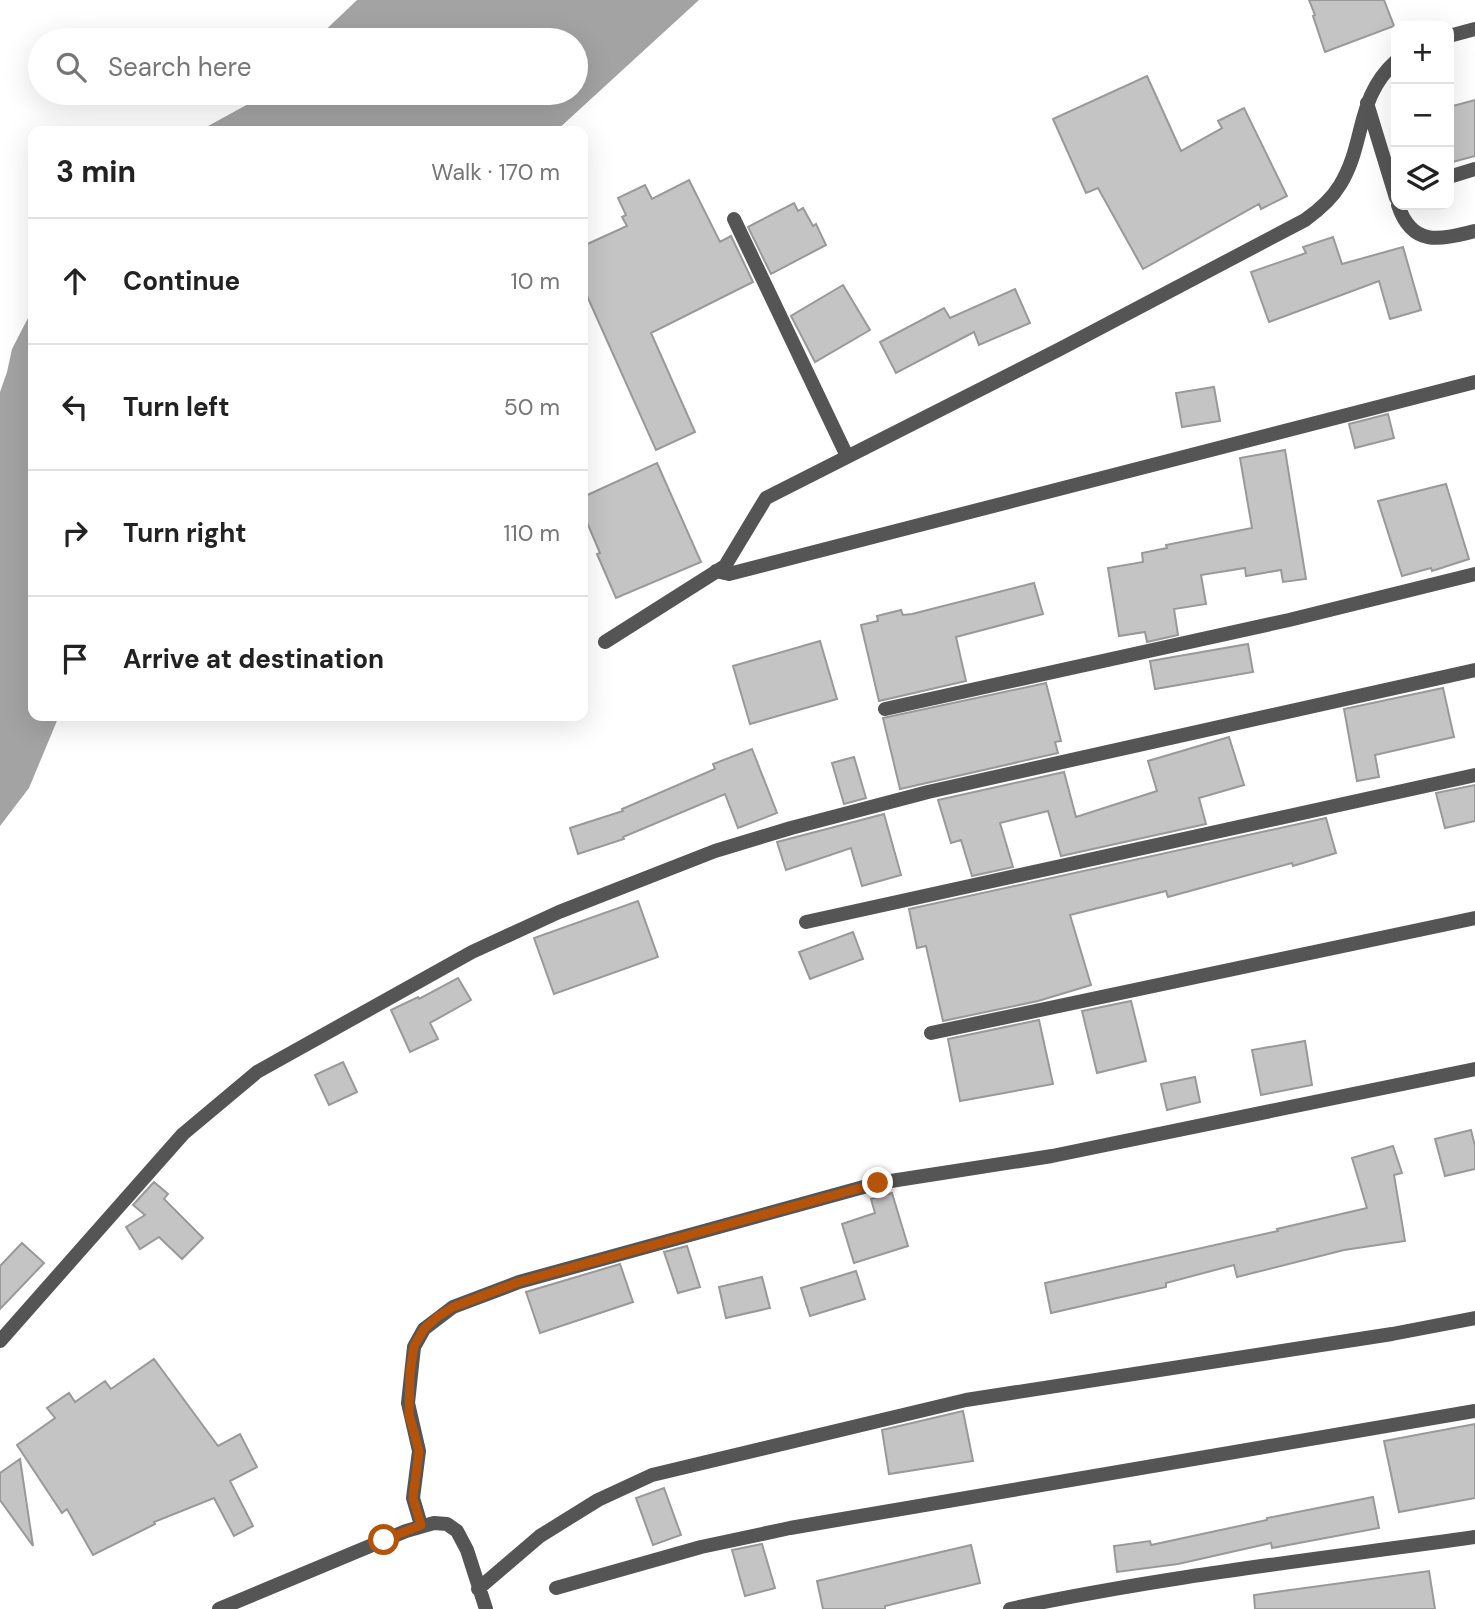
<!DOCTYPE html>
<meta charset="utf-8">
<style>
body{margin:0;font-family:"DM Sans",sans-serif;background:#f6f6f6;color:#222}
.controls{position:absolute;right:21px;top:21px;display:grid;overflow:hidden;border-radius:14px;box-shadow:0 7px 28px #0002}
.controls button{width:63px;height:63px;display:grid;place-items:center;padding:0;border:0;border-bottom:2px solid #e0e0e0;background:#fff;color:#222;font:35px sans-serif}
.stop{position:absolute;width:21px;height:21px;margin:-16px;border:5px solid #b45309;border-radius:50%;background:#fff}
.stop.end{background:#b45309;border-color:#fff;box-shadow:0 2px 7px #0008}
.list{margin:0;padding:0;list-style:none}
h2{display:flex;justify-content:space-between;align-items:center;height:91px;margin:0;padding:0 28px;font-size:30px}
h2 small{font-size:23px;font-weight:400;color:#767676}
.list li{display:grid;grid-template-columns:46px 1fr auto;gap:21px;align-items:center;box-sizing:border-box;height:126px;padding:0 28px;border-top:2px solid #e0e0e0}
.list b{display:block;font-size:26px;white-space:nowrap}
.list em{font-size:23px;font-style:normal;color:#767676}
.icon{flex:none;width:38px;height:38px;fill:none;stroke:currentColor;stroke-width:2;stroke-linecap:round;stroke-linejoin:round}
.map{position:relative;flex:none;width:1475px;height:1609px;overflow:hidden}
.search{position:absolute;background:#fff;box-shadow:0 7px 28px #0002;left:28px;top:28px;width:560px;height:77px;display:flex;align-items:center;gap:18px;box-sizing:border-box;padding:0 24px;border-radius:38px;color:#767676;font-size:26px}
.panel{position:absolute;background:#fff;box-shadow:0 7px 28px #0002;left:28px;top:126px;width:560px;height:595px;border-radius:14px}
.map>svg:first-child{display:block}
.water{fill:#a3a3a3}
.building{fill:#c4c4c4;stroke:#999;stroke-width:2}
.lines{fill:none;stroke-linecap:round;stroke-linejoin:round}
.street{stroke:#555;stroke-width:14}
.route{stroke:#b45309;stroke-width:9}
</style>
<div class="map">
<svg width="1475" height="1609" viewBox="0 0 1475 1609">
<rect width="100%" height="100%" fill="#fff"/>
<path class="water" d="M 357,0 L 699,0 L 556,131 L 199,131 L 250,103 L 260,93 L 576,93 L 576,40 L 315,40 Z
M 33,313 L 33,716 L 59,716 L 29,788 L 0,826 L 0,392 L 7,372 L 12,349 L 29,316 Z"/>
<path class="building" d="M 1309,0 L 1384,0 L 1394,26 L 1325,52 L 1313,16 L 1315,15 Z
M 1147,76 L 1181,151 L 1222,128 L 1218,121 L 1244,108 L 1287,196 L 1261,209 L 1259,204 L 1143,269 L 1098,188 L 1086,193 L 1053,119 Z
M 1475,100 L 1475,156 L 1449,163 L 1449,107 Z
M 689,180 L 720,242 L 731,236 L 753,282 L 651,333 L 695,432 L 656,450 L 583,287 L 583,246 L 627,226 L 622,217 L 626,215 L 618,198 L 645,185 L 652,199 Z
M 794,203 L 798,211 L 803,208 L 813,226 L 816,224 L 826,245 L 771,274 L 748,227 Z
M 1333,237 L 1342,264 L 1403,247 L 1421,310 L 1390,319 L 1379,281 L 1269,322 L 1251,272 L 1306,253 L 1303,247 Z
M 843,285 L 870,330 L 815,362 L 791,316 Z
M 1015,289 L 1030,323 L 979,345 L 974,332 L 896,373 L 880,342 L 944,308 L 950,318 Z
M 1214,387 L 1220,421 L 1182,427 L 1176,393 Z
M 1388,414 L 1394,438 L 1355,448 L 1349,424 Z
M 1285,450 L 1306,579 L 1283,582 L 1281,570 L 1246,576 L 1245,568 L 1201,575 L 1206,604 L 1174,609 L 1178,635 L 1147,642 L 1145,632 L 1119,636 L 1108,568 L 1143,562 L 1142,553 L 1167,548 L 1166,545 L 1252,528 L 1240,458 Z
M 657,463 L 701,562 L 616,598 L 597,554 L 600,553 L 583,513 L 583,497 Z
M 1446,484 L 1469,559 L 1432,571 L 1431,568 L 1402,576 L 1378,501 Z
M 1034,583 L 1043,614 L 956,637 L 966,681 L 879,701 L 861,625 L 878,621 L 877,616 L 901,610 L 903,615 L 912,614 Z
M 820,641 L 837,699 L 750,724 L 733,666 Z
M 1248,644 L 1253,672 L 1155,689 L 1150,661 Z
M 1046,683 L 1061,741 L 1055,742 L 1058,753 L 900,789 L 883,718 Z
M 1443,688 L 1454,737 L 1375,755 L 1379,777 L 1357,781 L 1344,709 Z
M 1229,737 L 1244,785 L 1199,798 L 1206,824 L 1061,856 L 1048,811 L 1000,823 L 1013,867 L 972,876 L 961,840 L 951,843 L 938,800 L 1064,772 L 1076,817 L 1157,791 L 1148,761 Z
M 752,749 L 777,813 L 738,828 L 725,794 L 623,837 L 624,839 L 578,854 L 570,828 L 623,811 L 622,809 L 715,769 L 713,764 Z
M 854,757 L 866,798 L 844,804 L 832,763 Z
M 1475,785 L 1475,821 L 1445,828 L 1436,793 Z
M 884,814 L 901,875 L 862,886 L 851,848 L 786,870 L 777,842 Z
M 1326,818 L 1336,853 L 1293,866 L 1292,863 L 1168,897 L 1166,891 L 1070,915 L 1091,985 L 1038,1001 L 943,1021 L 926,946 L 917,948 L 909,909 Z
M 638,901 L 658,957 L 554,994 L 534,938 Z
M 853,932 L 863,959 L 810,979 L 799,952 Z
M 458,978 L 471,1000 L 430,1023 L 438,1039 L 410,1052 L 391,1010 L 418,997 L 419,999 Z
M 1131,1001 L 1146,1061 L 1097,1073 L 1082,1011 Z
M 1039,1020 L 1053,1084 L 960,1101 L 948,1039 Z
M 1305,1041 L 1312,1085 L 1261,1095 L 1252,1050 Z
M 343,1062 L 357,1092 L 329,1105 L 315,1075 Z
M 1195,1077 L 1200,1102 L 1167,1110 L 1161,1084 Z
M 1471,1130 L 1475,1146 L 1475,1169 L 1445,1176 L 1435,1139 Z
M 1393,1146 L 1402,1173 L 1394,1175 L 1405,1241 L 1344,1250 L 1237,1277 L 1234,1265 L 1166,1283 L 1166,1287 L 1051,1313 L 1045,1283 L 1278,1231 L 1277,1229 L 1367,1208 L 1352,1158 Z
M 154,1182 L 168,1194 L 164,1199 L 203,1238 L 182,1259 L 159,1237 L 140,1249 L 126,1227 L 145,1215 L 133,1205 Z
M 892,1193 L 908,1246 L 854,1263 L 842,1224 L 875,1213 L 871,1199 Z
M 22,1243 L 44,1263 L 0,1309 L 0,1266 Z
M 687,1246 L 700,1287 L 678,1293 L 664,1252 Z
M 620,1264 L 633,1302 L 540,1333 L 526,1292 Z
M 856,1271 L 865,1299 L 810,1316 L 801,1288 Z
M 762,1277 L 770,1308 L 726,1318 L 719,1287 Z
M 154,1359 L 218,1446 L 240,1434 L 257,1467 L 230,1481 L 253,1526 L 234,1536 L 214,1498 L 154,1522 L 155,1524 L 93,1555 L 67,1509 L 62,1513 L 17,1445 L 55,1418 L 47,1408 L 69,1393 L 75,1402 L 105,1381 L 111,1389 Z
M 963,1411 L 973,1461 L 889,1474 L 882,1430 Z
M 1475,1424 L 1475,1498 L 1399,1512 L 1384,1441 Z
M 20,1459 L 33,1546 L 0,1500 L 0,1473 Z
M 664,1488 L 681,1535 L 653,1545 L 636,1498 Z
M 1373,1497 L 1379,1528 L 1272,1548 L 1271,1543 L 1178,1564 L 1117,1572 L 1114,1546 L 1150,1541 L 1151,1545 L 1267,1520 L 1267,1518 Z
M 762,1544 L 775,1588 L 745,1596 L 732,1550 Z
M 971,1545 L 980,1583 L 885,1606 L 885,1609 L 823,1609 L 817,1581 Z
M 1429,1571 L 1435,1609 L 1255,1609 L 1254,1595 Z"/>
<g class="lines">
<path class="street" d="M 1449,36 L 1475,29
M 1367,103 L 1396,198
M 1449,177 L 1475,169
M 1398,205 C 1412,247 1439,240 1475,231
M 734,219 L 847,456
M 716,571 L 729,574 L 1475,382
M 605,642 L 725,566 L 766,498 L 1060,349 L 1305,220 C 1319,210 1331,200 1340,185 C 1366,143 1355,98 1396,61
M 885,709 L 1289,620 L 1475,574
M 806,922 L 1475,775
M 931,1033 L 1475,918
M 0,1341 L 183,1134 L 257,1072 L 472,952 L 559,912 L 715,851 L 791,828 L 928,792 L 1475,670
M 421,1525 L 413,1498 L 419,1451 L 408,1403 L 414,1347 L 424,1329 L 453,1307 L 519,1282 L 878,1183 L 1052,1156 L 1475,1069
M 556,1588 L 701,1547 L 790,1528 L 1475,1411
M 478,1589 L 540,1536 L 598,1500 L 652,1475 L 966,1400 L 1392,1334 L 1475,1318
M 219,1609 L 406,1531 L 434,1523 L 447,1524 L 457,1531 L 467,1550 L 486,1609
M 1010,1609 C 1163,1576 1320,1559 1475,1537"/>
</g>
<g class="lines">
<path class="route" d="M 384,1540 L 421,1525 L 413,1498 L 419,1451 L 409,1414 L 410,1373 L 414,1346 L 424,1329 L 437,1317 L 453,1307 L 519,1282 L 878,1183"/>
</g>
</svg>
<div class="controls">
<button>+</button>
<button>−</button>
<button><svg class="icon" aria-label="layers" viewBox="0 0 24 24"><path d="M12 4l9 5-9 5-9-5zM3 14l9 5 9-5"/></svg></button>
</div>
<div class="stop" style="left:384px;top:1540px"></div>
<div class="stop end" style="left:878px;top:1183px"></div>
<div class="search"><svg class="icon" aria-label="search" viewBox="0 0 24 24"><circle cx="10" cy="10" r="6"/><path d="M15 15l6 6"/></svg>Search here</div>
<section class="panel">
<h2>3 min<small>Walk · 170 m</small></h2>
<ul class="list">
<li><svg class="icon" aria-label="ahead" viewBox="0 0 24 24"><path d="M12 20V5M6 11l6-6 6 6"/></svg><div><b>Continue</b></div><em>10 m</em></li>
<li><svg class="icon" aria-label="left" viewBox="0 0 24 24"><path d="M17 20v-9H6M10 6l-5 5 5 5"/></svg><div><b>Turn left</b></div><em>50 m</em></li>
<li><svg class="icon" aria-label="right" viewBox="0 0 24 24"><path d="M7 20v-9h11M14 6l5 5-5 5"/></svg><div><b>Turn right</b></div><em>110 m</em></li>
<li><svg class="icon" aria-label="arrive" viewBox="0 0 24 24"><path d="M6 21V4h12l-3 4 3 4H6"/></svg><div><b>Arrive at destination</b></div></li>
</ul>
</section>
</div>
